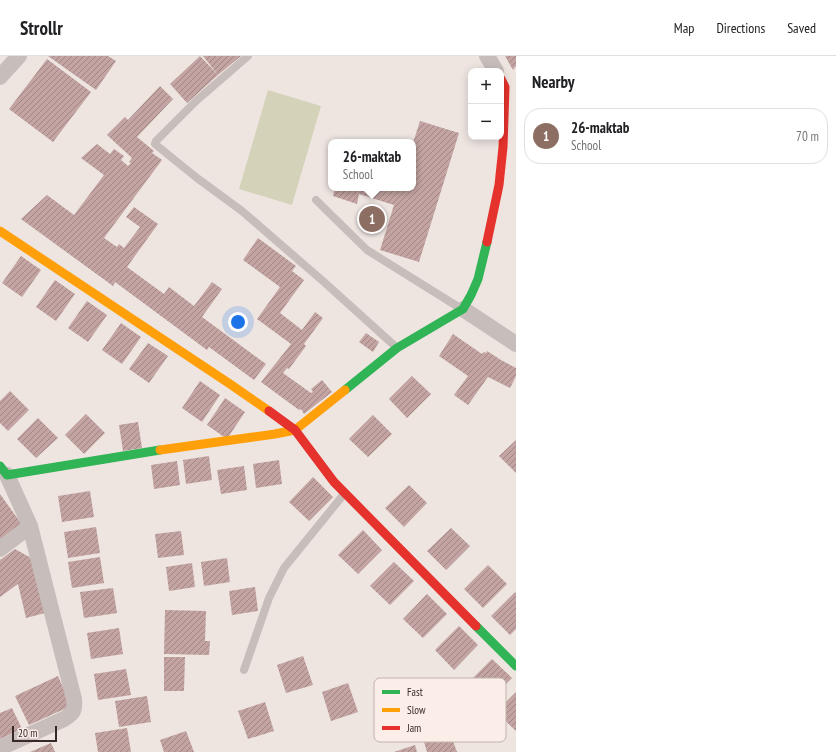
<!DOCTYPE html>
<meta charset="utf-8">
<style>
body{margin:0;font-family:"PT Sans Narrow",sans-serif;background:#f6f6f6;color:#202124}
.controls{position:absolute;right:12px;top:12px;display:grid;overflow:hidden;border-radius:8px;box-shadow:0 2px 10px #0003}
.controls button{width:36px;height:36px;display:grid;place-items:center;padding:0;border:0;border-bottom:1px solid #e0e0e0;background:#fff;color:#202124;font:20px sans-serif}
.scale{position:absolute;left:12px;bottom:10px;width:45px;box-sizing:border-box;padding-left:4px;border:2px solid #382928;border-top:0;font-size:11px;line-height:14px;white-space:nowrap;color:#382928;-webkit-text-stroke:3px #fbeee8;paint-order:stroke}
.you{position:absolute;left:238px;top:266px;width:14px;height:14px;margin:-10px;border:3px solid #fff;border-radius:50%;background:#1a73e8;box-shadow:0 0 0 6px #1a73e833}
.badge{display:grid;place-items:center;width:26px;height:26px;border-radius:50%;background:#7c3aed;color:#fff;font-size:13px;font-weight:700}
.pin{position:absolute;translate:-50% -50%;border:2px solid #fff;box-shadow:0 1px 4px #0006}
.popup{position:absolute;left:328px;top:83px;width:88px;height:52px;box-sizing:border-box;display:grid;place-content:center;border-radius:8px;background:#fff;filter:drop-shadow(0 1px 3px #0005);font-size:13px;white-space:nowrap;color:#757577}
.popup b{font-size:15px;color:#202124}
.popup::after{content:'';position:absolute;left:50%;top:100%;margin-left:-8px;border:8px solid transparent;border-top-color:#fff}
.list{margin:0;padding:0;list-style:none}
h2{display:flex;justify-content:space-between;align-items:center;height:52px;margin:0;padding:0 16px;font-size:17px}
h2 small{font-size:13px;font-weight:400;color:#757577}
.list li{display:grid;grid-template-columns:26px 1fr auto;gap:12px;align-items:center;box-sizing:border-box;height:56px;margin:0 8px 8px;padding:0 8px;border:1px solid #e0e0e0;border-radius:16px}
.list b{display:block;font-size:15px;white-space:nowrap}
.list p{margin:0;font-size:13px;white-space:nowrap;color:#757577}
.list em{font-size:13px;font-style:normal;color:#757577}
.map{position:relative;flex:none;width:516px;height:696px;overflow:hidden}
header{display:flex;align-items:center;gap:24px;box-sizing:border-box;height:56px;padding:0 20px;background:#fff;border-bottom:1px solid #e0e0e0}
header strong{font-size:19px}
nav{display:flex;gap:22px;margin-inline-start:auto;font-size:14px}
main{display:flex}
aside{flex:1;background:#fff}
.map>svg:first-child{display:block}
.grass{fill:#d4d3ba}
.building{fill:url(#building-hatch)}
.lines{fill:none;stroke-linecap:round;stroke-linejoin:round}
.lane{stroke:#c7bdba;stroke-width:8}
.street{stroke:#c7bdba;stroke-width:16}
.fast{stroke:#30b455;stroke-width:9}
.slow{stroke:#ff9f0a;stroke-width:9}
.jam{stroke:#e5322d;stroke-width:9}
.key{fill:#fbeee8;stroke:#c0b3ae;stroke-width:1}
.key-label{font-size:11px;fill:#382928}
</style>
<header>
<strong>Strollr</strong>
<nav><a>Map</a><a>Directions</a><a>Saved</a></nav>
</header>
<main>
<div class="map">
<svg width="516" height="696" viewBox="0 0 516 696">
<defs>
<pattern id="building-hatch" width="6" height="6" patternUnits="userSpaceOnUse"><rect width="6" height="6" fill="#c3a4a2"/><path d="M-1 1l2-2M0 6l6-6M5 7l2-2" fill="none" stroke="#9f8684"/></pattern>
</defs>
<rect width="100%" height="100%" fill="#eee5e1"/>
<path class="grass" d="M 268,34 L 321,50 L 292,149 L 239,133 Z"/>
<path class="building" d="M 48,0 L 108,0 L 116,5 L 96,34 Z
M 200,0 L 218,19 L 187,47 L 170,28 Z
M 203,0 L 241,0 L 218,19 Z
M 505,0 L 516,0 L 516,10 L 513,14 Z
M 47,3 L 91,36 L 53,86 L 9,53 Z
M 160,30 L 173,43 L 137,81 L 154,95 L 152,97 L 162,104 L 104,182 L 117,191 L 119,188 L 124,192 L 140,171 L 126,161 L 134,151 L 158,168 L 127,211 L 164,238 L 169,231 L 194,250 L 212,226 L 222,233 L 202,261 L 266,308 L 254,324 L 209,291 L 207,294 L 115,226 L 113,230 L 21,163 L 47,139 L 74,159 L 104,119 L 81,102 L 97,88 L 110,98 L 114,93 L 124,100 L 121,104 L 128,110 L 131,107 L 129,106 L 132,102 L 107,79 L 125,61 L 128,64 Z
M 420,65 L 459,77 L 419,206 L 380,194 L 394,149 L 359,138 L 357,148 L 333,140 L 335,132 L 413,132 L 413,87 Z
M 258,182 L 296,210 L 292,215 L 304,224 L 280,257 L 302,274 L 315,256 L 323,262 L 304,288 L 306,290 L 289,313 L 287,312 L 283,317 L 311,337 L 313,336 L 311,333 L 322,324 L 332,336 L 304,358 L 301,353 L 299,354 L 261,326 L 291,288 L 257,263 L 280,231 L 243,204 Z
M 21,200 L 41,214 L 22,241 L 2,227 Z
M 55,224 L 75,238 L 56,265 L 36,251 Z
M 87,245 L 107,259 L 88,286 L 68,272 Z
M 121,267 L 141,281 L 122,308 L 102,294 Z
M 366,277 L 379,286 L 373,296 L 359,286 Z
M 453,278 L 482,298 L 484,296 L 486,297 L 487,295 L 501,304 L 516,312 L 516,320 L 510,332 L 488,321 L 468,349 L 454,339 L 468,320 L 439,300 Z
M 148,287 L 168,300 L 149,327 L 129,313 Z
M 412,320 L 431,338 L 407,362 L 389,343 Z
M 200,325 L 220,339 L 202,366 L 182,352 Z
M 10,335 L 29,354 L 8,375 L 0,367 L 0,345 Z
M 225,342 L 245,356 L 227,383 L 207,369 Z
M 86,358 L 105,377 L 84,398 L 65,379 Z
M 373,359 L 392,378 L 368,401 L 349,383 Z
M 38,362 L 58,382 L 36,402 L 17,383 Z
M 138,366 L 142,392 L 123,395 L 119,369 Z
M 516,384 L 516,417 L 499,400 Z
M 209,400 L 212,424 L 186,428 L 183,404 Z
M 279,404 L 282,428 L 256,432 L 253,408 Z
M 177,405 L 180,429 L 154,433 L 151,409 Z
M 244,410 L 247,434 L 221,438 L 217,414 Z
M 313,421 L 333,441 L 309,465 L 289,446 Z
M 409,429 L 427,447 L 404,471 L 385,452 Z
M 90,435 L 94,461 L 62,466 L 58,440 Z
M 0,438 L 23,470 L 0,486 Z
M 96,471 L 100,497 L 68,502 L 64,476 Z
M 451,472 L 470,490 L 446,514 L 427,495 Z
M 363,474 L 382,494 L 358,518 L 338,499 Z
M 181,475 L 184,499 L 158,502 L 155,478 Z
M 15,493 L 31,502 L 45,557 L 26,562 L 18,528 L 0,541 L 0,504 Z
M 100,501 L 104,527 L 72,532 L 68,506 Z
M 227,502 L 230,526 L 204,530 L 201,506 Z
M 394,506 L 414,525 L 390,549 L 370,530 Z
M 192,507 L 195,531 L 169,535 L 166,511 Z
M 488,509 L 507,528 L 483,552 L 464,533 Z
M 255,531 L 258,555 L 232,559 L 229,535 Z
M 113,532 L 117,557 L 84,562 L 80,536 Z
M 515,536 L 516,537 L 516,573 L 510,579 L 491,560 Z
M 427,538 L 447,558 L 423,582 L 403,563 Z
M 165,554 L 206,555 L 205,585 L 210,585 L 209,599 L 164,598 Z
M 459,570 L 478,589 L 454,614 L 435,594 Z
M 119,572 L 123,598 L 91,603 L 87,577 Z
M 303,600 L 313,629 L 286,637 L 277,609 Z
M 164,601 L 185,601 L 184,635 L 164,635 Z
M 492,603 L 512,622 L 487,646 L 468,627 Z
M 126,613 L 131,639 L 98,644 L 94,618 Z
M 58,620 L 71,650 L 29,669 L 15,640 Z
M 348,627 L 358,656 L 331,665 L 322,636 Z
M 516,636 L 516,675 L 496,656 Z
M 147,640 L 151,666 L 119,671 L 115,645 Z
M 265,646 L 274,675 L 248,683 L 238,655 Z
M 12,652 L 22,673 L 0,683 L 0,657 Z
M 127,672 L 131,696 L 98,696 L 95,677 Z
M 186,675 L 194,696 L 164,696 L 160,684 Z
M 450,677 L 457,696 L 427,696 L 424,686 Z
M 51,687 L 55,696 L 30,696 Z
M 415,689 L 417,696 L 394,696 Z"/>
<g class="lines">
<path class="lane" d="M 248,0 L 196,45 L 156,85 L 155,88 L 197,122 L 242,155 L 324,226 L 396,291
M 316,144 L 367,194 L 460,252
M 244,614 L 269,542 L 284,512 L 344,438"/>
<path class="street" d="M 487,0 L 496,15
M 0,21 L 19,0
M 463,253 L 516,288
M 0,493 L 30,470
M 0,692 L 64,663 C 74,657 75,654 74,643 L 30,470 L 7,419"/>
<path class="fast" d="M 345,334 L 397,292 L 463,253 L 471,239 L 478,223 L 487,186
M 0,410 L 7,419 L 160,394
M 476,570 L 516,610"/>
<path class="slow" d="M 0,175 L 230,328 L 269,355
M 160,394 L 275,378 L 295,374 L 345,334"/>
<path class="jam" d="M 487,186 L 499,129 L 503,91 L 505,31 L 501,23
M 269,355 L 295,374 L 334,426 L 476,570"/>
</g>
<rect x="374" y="622" width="132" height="64" rx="6" class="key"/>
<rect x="382" y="634" width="18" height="4" fill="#30b455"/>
<rect x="382" y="652" width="18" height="4" fill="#ff9f0a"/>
<rect x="382" y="670" width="18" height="4" fill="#e5322d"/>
<g class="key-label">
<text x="407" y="640">Fast</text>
<text x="407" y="658">Slow</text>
<text x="407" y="676">Jam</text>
</g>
</svg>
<div class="controls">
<button>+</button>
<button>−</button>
</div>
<div class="scale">20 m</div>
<div class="you"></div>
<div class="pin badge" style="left:372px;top:163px;background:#8d6e63">1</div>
<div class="popup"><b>26-maktab</b>School</div>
</div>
<aside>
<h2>Nearby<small></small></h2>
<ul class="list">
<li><span class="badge" style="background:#8d6e63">1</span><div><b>26-maktab</b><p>School</p></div><em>70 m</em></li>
</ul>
</aside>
</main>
